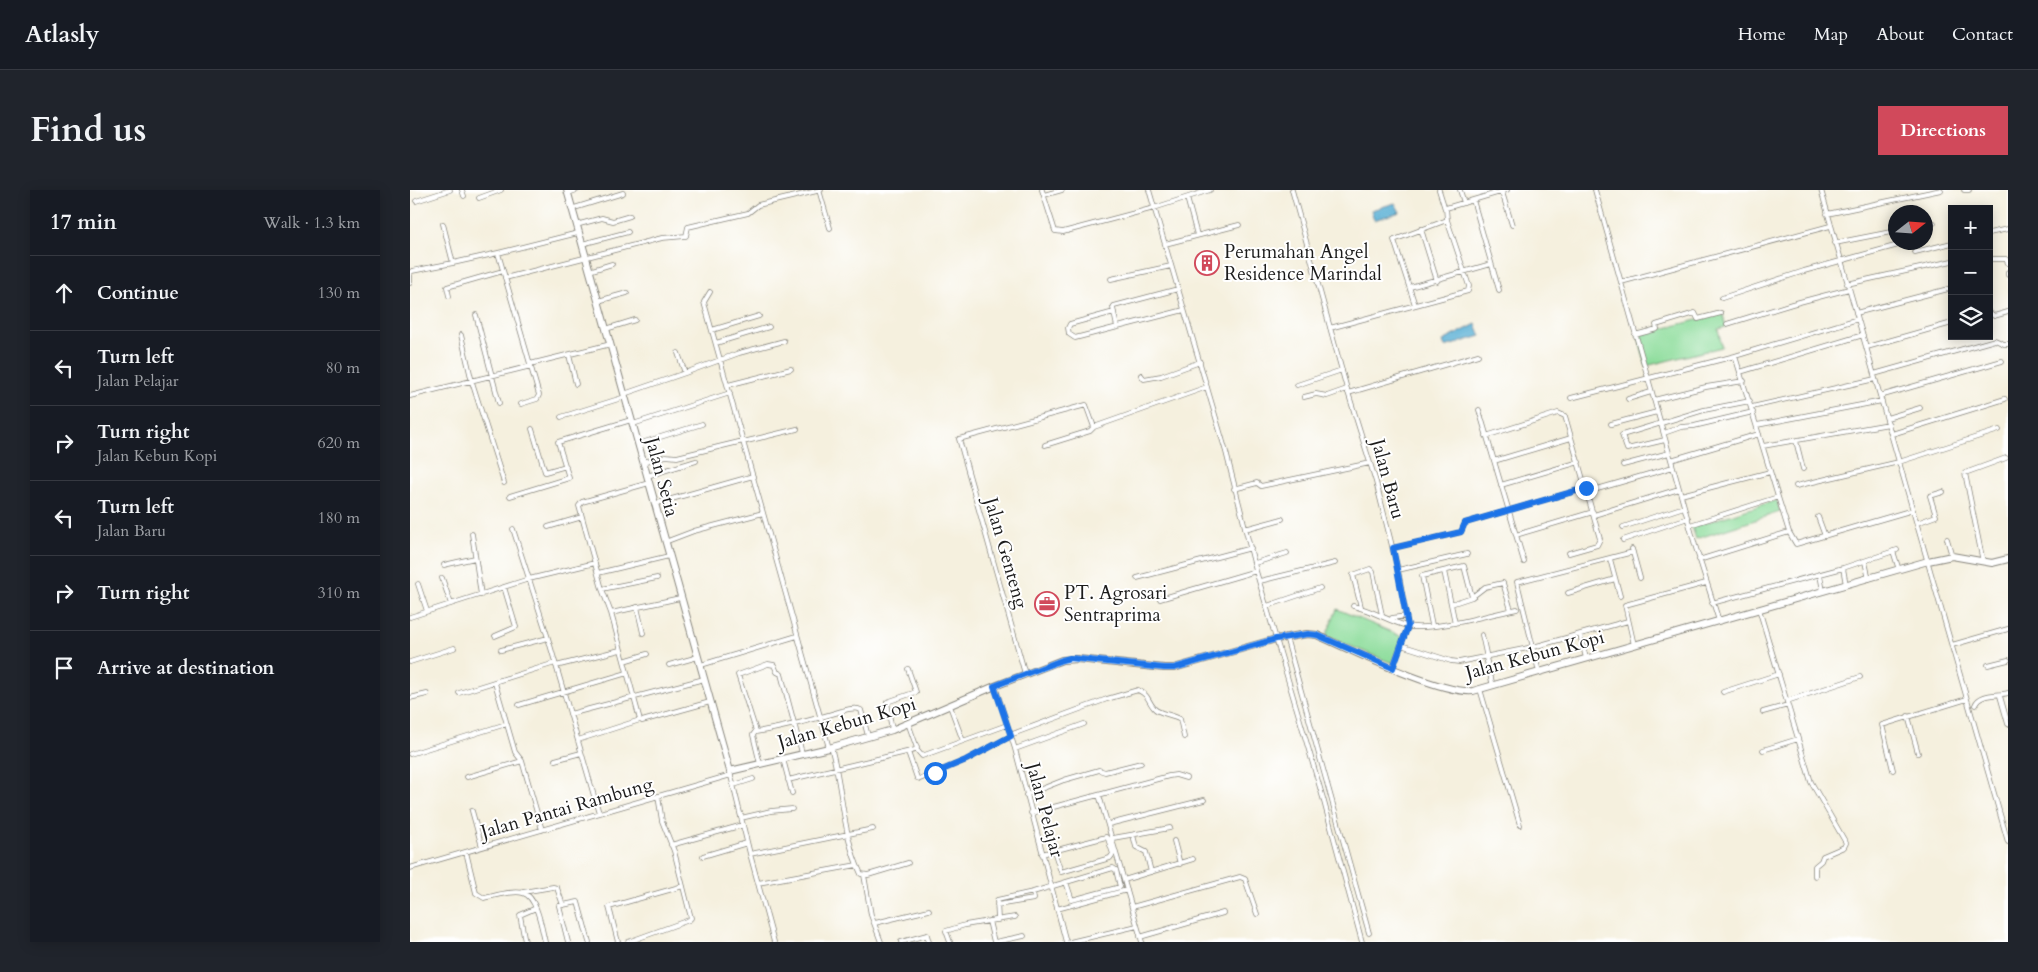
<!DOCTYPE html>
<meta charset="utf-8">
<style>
body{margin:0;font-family:Cardo,serif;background:#20242c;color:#f1f3f6}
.controls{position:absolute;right:15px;top:15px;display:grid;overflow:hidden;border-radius:0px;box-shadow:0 2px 12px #0003}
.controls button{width:45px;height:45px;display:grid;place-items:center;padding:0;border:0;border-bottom:1px solid #363941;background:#171b24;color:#f1f3f6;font:25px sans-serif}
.compass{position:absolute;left:1478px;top:15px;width:45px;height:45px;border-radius:50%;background:#171b24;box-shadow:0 2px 12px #0003;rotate:73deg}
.stop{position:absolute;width:15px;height:15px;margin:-11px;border:4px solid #1a73e8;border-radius:50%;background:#fff}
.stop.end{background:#1a73e8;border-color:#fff;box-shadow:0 1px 5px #0008}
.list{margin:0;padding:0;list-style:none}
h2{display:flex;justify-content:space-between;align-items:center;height:65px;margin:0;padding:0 20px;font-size:21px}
h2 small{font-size:16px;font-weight:400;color:#9ea1a6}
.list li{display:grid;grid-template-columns:32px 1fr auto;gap:15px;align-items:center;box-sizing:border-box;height:75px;padding:0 20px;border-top:1px solid #363941}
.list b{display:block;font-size:19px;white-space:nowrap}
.list p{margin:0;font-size:16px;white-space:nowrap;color:#9ea1a6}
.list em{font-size:16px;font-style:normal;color:#9ea1a6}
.icon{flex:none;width:28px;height:28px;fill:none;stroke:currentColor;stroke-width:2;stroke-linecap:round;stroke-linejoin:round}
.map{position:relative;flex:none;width:1598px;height:752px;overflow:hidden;border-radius:0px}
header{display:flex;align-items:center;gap:30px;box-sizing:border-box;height:70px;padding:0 25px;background:#171b24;border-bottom:1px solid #363941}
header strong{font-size:24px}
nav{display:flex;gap:28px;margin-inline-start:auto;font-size:18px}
.intro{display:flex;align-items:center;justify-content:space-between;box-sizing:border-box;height:120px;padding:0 30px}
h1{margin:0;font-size:35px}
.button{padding:12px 22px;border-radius:0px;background:#d1495b;color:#fff;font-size:18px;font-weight:700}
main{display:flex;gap:30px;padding:0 30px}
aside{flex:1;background:#171b24;border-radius:0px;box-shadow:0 2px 12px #0003}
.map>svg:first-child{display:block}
.green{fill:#8edd9c;stroke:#557c5c}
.water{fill:#58afd4;stroke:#3a6678}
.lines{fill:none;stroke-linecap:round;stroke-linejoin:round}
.minor-casing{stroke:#88867d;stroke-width:5.5}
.primary-casing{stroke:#88867d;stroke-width:8}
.minor{stroke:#fff;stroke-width:4}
.primary{stroke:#fff;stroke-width:6}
.route{stroke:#1a73e8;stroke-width:6}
.labels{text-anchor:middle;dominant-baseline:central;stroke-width:4;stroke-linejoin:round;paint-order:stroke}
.poi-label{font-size:19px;fill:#1c1c1c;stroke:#fff;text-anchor:start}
.street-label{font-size:19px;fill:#1c1c1c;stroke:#fff}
</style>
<header>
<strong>Atlasly</strong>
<nav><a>Home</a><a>Map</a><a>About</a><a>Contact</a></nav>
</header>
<div class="intro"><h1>Find us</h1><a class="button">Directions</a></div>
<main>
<aside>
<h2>17 min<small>Walk · 1.3 km</small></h2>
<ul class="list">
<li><svg class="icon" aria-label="ahead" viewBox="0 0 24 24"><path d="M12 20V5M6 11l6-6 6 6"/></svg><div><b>Continue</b></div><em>130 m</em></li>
<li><svg class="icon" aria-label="left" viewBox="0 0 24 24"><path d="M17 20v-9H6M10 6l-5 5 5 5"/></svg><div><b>Turn left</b><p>Jalan Pelajar</p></div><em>80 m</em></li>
<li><svg class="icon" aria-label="right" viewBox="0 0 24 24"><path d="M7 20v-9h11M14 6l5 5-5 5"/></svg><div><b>Turn right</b><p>Jalan Kebun Kopi</p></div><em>620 m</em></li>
<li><svg class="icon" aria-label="left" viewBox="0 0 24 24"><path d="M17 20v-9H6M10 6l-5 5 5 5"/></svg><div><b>Turn left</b><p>Jalan Baru</p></div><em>180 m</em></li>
<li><svg class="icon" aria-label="right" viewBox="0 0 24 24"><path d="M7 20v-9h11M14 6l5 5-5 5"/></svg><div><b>Turn right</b></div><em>310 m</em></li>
<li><svg class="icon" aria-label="arrive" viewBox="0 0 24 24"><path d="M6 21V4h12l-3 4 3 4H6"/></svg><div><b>Arrive at destination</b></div></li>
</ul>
</aside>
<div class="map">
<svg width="1598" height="752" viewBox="0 0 1598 752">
<rect width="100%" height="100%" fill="#fff"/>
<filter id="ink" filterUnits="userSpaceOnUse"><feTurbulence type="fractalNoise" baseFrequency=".02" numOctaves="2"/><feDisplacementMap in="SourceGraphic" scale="10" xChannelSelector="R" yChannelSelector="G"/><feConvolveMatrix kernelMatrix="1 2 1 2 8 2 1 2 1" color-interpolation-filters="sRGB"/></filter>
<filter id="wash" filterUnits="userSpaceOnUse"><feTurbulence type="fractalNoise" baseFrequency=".0096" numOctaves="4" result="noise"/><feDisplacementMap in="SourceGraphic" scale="20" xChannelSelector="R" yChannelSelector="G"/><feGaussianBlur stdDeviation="1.12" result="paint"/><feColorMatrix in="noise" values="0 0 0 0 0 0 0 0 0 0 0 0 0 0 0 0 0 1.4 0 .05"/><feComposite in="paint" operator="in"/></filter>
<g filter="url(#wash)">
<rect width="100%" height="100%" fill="#f5f0de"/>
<path class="green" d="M 1310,124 L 1313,124 L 1316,137 L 1308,139 L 1312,157 L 1236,176 L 1228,145 Z
M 1367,310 L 1370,322 L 1286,349 L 1282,337 Z
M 927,419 L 993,447 L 982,473 L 916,446 Z"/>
<path class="water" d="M 985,13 L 990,22 L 964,30 L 961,20 Z
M 1066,134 L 1071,146 L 1035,157 L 1033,151 Z"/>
</g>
<g filter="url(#ink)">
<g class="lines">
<defs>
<path id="minor" d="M 52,0 L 54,6
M 409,0 L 420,38
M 632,0 L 645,41 L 653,42 L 744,18 L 800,0
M 739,0 L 816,262 L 846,381 L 913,608 L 952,752
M 882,0 L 937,199 L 966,292 L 988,380 L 998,436 L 983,477
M 1029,0 L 1035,19
M 1050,0 L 1054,13
M 1185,0 L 1285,355 L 1309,431
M 1411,0 L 1598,652
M 1554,0 L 1559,0
M 1092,2 L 1102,35
M 158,3 L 167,0
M 634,5 L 652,0
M 69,8 L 91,0
M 777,8 L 787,45
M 1063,10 L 1089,100
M 6,11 L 40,0
M 161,19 L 213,3
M 1417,24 L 1531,0
M 33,34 L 43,73 L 88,63 L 129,205 L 127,209 L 111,214
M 1516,34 L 1524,33
M 166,35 L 192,28 L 203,31 L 220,26
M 1011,39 L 1027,91
M 1579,43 L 1598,39
M 1425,53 L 1486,41
M 172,54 L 218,42
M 755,54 L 829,35
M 1505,62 L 1542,53
M 88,63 L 168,43
M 1579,69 L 1596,69 L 1598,73
M 179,81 L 202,74
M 1598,82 L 1598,85
M 95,88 L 252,48 L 276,46 L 278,37 L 338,23 L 348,15 L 411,0
M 701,89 L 761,76
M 1211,92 L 1420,36
M 0,93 L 0,83 L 2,81 L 43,73
M 1437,94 L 1542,71
M 1000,97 L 1081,74
M 300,102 L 294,112 L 295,116 L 419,558
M 39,106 L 37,97 L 93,81
M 1312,108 L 1394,81 L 1492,54
M 188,111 L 217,103
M 1005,115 L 984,50 L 1037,30 L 1036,18 L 1097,0
M 704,122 L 660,134 L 658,138 L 659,144 L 665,148 L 774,120
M 1579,122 L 1584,126 L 1598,122
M 1446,123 L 1542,98
M 66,125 L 89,213
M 1317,134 L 1382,114 L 1439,99
M 707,137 L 703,118 L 704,116 L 768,99
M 920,138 L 1058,101 L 1059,96 L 1037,30
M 196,139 L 225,130
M 302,140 L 349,126
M 51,145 L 62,192 L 94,293
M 1225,145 L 1247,139 L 1246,135 L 1285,123 L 1288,129 L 1311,123
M 306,153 L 359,137
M 1457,157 L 1542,133
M 159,165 L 166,194
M 1325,166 L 1368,307 L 1379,342 L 1386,354 L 1503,320
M 120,174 L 201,154
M 1330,182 L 1453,145
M 275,183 L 329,163 L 374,151
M 1464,184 L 1585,150 L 1594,154 L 1598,154
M 731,185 L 734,189 L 751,186 L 790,172
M 318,195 L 381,179
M 887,195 L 932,180
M 938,203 L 1068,165
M 214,204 L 275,183 L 268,163
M 0,206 L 121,176
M 1470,206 L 1592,171
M 894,207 L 906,204 L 917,206 L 937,199
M 1161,208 L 1325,166 L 1448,129
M 1218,209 L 1241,202
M 1244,210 L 1296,197 L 1334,191
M 1342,217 L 1465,189
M 1069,220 L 1106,345 L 1183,322
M 151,227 L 215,207
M 1477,228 L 1510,218
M 223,234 L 320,203
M 1201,234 L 1247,222
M 1347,235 L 1472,211
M 122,239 L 135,282 L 156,276
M 1254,243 L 1271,237 L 1284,236 L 1343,222
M 1482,244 L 1595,209
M 1076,246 L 1148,223 L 1155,226 L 1190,349 L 1187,355 L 1159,363
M 1255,250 L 1217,259 L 1212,245 L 1294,220 L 1340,211
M 1386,251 L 1393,279
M 333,252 L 387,239
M 228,254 L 292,234
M 635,255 L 680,241 L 684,237 L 797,197
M 1353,256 L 1479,234
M 1261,270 L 1349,244
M 1084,271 L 1161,248
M 233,272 L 256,266 L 267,267 L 333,251
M 1213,275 L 1259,263
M 237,286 L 286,271
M 1091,295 L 1169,272
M 1386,296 L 1489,272 L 1589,240
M 824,299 L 847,293 L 851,296 L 960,273
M 1177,302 L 1263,277
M 1271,305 L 1360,282
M 100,306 L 159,288 L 148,252 L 221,230
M 244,314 L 343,286
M 1184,325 L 1269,299
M 1408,327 L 1415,346
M 1507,333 L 1526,326 L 1520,306 L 1533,302
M 1280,335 L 1368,307
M 138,337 L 172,327
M 1213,337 L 1274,317
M 103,339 L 138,448 L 189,623
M 835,339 L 872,329
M 62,344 L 71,405
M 1106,345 L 1114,372
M 1537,349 L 1542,366
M 1213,350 L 1278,328
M 255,352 L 284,341 L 353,323
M 983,358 L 1051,342 L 1055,333 L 1176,298
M 1222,359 L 1230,388
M 1483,361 L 1489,380
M 1200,369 L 1210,406
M 1289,370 L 1379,342
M 1455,372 L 1459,389
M 1573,372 L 1555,283 L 1596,268
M 845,373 L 877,363
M 34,375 L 65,368
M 1433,378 L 1436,395
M 988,380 L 1057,364
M 1034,381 L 1045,433
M 188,383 L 259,366
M 1410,385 L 1413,401
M 32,388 L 41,414
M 727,388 L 841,358
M 850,391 L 925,373
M 8,394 L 17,421
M 192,399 L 247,388
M 1158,403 L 1205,389
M 750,409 L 846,381
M 1302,413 L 1433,378 L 1487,360
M 1041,414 L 1062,407 L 1075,397 L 1093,393 L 1101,420
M 857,416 L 910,398
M 943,416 C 962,420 978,431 997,436 C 1021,442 1082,424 1107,419
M 227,417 L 233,443
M 951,417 L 943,385 L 960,379 L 963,382 L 972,425
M 1349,419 L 1401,592 L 1436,653 L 1434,657 L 1413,666 L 1411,671 L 1405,676 L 1405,686
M 201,423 L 270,408
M 0,427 L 119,389 L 185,373
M 982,428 L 996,426
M 1022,435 L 1012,386 L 1054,376 L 1062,407
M 1072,445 L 1077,468
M 1170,445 L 1176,468
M 85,446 L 106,437 L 94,397
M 876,447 L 959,743
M 991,455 L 1041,471 L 1049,472 L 1123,457 L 1218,431
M 1224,455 L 1215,415 L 1296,393
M 1542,455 L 1598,439
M 91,460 L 138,448
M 1076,468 L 1083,496
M 214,471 L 237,464
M 0,472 L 44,458
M 259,475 L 288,467
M 291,475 L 387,446
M 1578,475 L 1598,470
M 146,476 L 210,460
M 1129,482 L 1107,392 L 1223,362
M 615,484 L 549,249 L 676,215 L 684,237
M 85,493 L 105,562 L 112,571 L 132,640
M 585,496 L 605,559 L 656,752
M 1070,499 L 1110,635
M 1313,502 L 1369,484
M 49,503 L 145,473
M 1590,506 L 1598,534
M 0,508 L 17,504
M 1377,511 L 1450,487
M 109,515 L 217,483
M 1565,515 C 1570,503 1587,506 1598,503
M 540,516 L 553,551
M 1353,522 L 1378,515
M 160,524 L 294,489
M 1498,526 L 1508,563
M 230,530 L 201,423 L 192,399 L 169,316 L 172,312 L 239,293
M 482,540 L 477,512 L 506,502 L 498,479
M 346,542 C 377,537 402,530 432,521 C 438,519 446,517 451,520 L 458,546
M 600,545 L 697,509 L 728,500 C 740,506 737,510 744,518 C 748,524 762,524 770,529 L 774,547
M 168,550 L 230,530 L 232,531 L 300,512
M 421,557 C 433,598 432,645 451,684 L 458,685 L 498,673
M 506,559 L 512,566 L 597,535
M 605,559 L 674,534
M 1353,560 L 1388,549
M 498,562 L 507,588 L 510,589 L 556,570 L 601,546
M 0,564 L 96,534
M 373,569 L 382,603
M 145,570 L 171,563
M 350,574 L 343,545 L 346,541 L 328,485 L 358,474 L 364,475 L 367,482 L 371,484 L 392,563
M 1483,580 L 1472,535 L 1557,509
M 320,582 L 340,664 L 364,752
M 57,587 L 112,571
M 378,590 L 505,560 L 507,558 L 498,533
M 324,595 L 343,589
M 616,605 L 654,590 L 689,580 L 695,582 L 731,573
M 689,605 L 732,752
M 62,621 L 72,657
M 621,623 L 759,586 L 766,585 L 776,588
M 331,628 L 361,621 L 382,619
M 699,634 L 794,610
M 723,645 L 726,657 L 736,662 L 741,682
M 703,648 L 760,638
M 764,651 L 770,674
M 261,655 L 333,635
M 56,662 L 66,703 L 74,708 C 85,706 102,700 113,703 C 127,706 132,740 135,752
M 340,664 L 463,639
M 632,664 L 696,647 L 698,649 L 703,664 L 700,668 L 651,682 L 644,661
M 293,666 L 337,653
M 0,678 L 321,585
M 454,685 L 461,725 L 471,752
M 714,690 L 783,669
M 348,693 L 447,675
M 113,702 L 143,697 L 147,698 L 153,715 L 149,716 L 158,752
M 153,715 L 168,712 L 179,752
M 587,715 L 624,709 L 623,702
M 722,717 L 830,687 L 835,689 L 847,724
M 647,719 L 717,700
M 588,730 L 587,710 L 623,702 L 703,678 L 706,680 L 710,697 L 662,710 L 656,692
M 465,733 L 519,720
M 730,747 L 813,723
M 115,752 L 110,725 L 126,718
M 208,752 L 199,717 L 273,696
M 218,752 L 279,730 L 281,728 L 264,661 L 252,631 L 248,606
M 491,752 L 517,745 L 519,752
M 540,752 L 536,741 L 555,735 L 579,731
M 584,752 L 579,731 L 605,727
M 585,752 L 614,746
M 660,752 L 727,736"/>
<path id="primary" d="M 157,0 L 320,581 L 419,558 L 482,540 L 585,496 L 652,470 L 668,469 L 754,478 L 764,478 L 866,449 L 897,444 L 907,445 C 941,460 1030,504 1063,501 L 1518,371 L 1542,366 L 1582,373 L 1598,369"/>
</defs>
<use href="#minor" class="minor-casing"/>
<use href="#primary" class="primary-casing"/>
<use href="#minor" class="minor"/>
<use href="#primary" class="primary"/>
</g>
</g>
<g class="lines" filter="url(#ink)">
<path class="route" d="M 525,583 L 556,570 L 601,546 L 584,496 L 652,470 L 660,468 L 754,478 L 764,478 L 866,449 L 898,444 L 907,445 L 983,478 L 998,436 L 983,358 L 1051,342 L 1055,333 L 1176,298"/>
</g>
<defs>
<symbol id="building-ring" viewBox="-11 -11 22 22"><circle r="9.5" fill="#fff" stroke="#d1495b" stroke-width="1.5"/><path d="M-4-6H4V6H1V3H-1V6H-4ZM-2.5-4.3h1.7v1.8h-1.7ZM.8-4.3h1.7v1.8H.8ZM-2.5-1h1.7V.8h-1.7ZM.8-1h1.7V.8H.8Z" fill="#d1495b"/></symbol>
<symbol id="office-ring" viewBox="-11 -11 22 22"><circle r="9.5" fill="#fff" stroke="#d1495b" stroke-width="1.5"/><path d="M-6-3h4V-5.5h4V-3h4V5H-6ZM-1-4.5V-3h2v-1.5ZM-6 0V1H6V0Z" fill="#d1495b"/></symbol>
</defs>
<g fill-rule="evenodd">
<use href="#building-ring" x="783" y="59" width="28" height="28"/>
<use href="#office-ring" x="623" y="400" width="28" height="28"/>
</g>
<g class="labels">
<g class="poi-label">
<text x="814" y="62">Perumahan Angel<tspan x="814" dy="22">Residence Marindal</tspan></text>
<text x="654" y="403">PT. Agrosari<tspan x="654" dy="22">Sentraprima</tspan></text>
</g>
<g class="street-label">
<text transform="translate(252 287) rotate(75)">Jalan Setia</text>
<text transform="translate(978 289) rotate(75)">Jalan Baru</text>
<text transform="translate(596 363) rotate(74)">Jalan Genteng</text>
<text transform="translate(1125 465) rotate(-15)">Jalan Kebun Kopi</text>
<text transform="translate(437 533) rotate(-16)">Jalan Kebun Kopi</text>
<text transform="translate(157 618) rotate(-16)">Jalan Pantai Rambung</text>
<text transform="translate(635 620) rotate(75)">Jalan Pelajar</text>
</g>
</g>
</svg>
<div class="controls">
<button>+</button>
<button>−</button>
<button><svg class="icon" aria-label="layers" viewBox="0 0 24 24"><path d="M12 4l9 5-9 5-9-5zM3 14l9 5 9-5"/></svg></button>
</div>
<svg class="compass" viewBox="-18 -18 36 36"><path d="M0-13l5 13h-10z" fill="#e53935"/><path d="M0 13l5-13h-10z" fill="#9ea1a6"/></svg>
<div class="stop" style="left:525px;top:583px"></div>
<div class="stop end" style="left:1176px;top:298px"></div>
</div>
</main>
